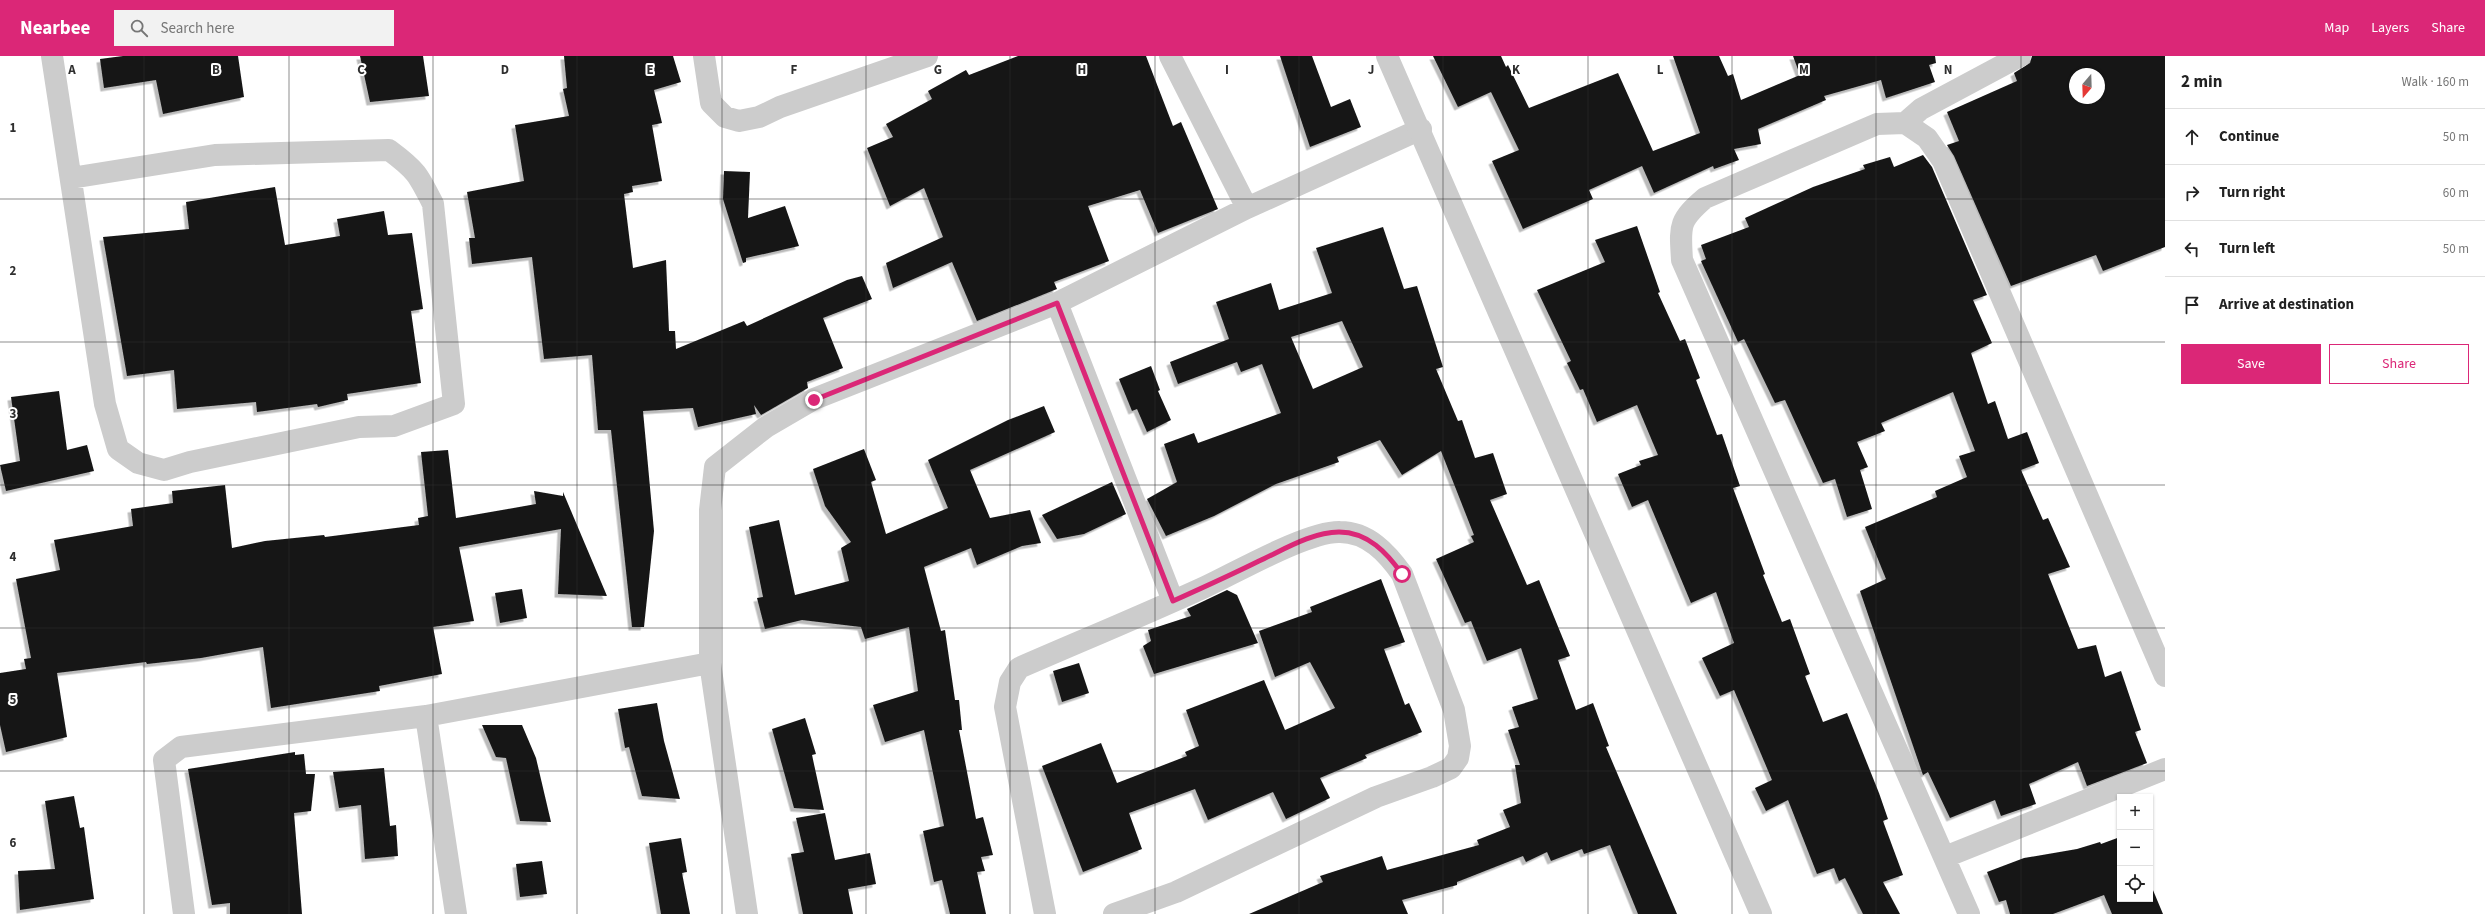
<!DOCTYPE html>
<meta charset="utf-8">
<style>
body{margin:0;font-family:"Source Sans 3",sans-serif;background:#f2f2f2;color:#222}
.controls{position:absolute;right:12px;bottom:12px;display:grid;overflow:hidden;border-radius:0px;box-shadow:0 1px 3px #0004}
.controls button{width:36px;height:36px;display:grid;place-items:center;padding:0;border:0;border-bottom:1px solid #e0e0e0;background:#fff;color:#222;font:20px sans-serif}
.compass{position:absolute;left:2069px;top:12px;width:36px;height:36px;border-radius:50%;background:#fff;box-shadow:0 1px 3px #0004;rotate:199deg}
.stop{position:absolute;width:12px;height:12px;margin:-9px;border:3px solid #db2777;border-radius:50%;background:#fff}
.stop.end{background:#db2777;border-color:#fff;box-shadow:0 1px 4px #0008}
.list{margin:0;padding:0;list-style:none}
h2{display:flex;justify-content:space-between;align-items:center;height:52px;margin:0;padding:0 16px;font-size:17px}
h2 small{font-size:13px;font-weight:400;color:#767676}
.list li{display:grid;grid-template-columns:26px 1fr auto;gap:12px;align-items:center;box-sizing:border-box;height:56px;padding:0 16px;border-top:1px solid #e0e0e0}
.list b{display:block;font-size:15px;white-space:nowrap}
.list em{font-size:13px;font-style:normal;color:#767676}
.actions{display:flex;gap:8px;padding:12px 16px}
.actions a{flex:1;padding:9px 0;border:1px solid #db2777;border-radius:0px;text-align:center;font-size:14px;color:#db2777}
.actions .main{background:#db2777;color:#fff}
.icon{flex:none;width:22px;height:22px;fill:none;stroke:currentColor;stroke-width:2;stroke-linecap:round;stroke-linejoin:round}
.map{position:relative;flex:none;width:2165px;height:858px;overflow:hidden}
header{display:flex;align-items:center;gap:24px;box-sizing:border-box;height:56px;padding:0 20px;background:#db2777;color:#fff}
header strong{font-size:19px}
nav{display:flex;gap:22px;margin-inline-start:auto;font-size:14px}
.search{width:280px;height:36px;background:#f2f2f2;display:flex;align-items:center;gap:10px;box-sizing:border-box;padding:0 14px;border-radius:0px;color:#767676;font-size:15px}
main{display:flex}
aside{flex:1;background:#fff}
.map>svg:first-child{display:block}
.building{fill:#161616;fill-rule:evenodd;filter:url(#shadow)}
.lines{fill:none;stroke-linecap:round;stroke-linejoin:round}
.minor{stroke:#ccc;stroke-width:22}
.tertiary{stroke:#ccc;stroke-width:22}
.route{stroke:#db2777;stroke-width:5}
.grid{fill:none;stroke:#2f2f2f;stroke-width:1;stroke-opacity:0.55}
.grid-label{font-size:13px;text-anchor:middle;font-weight:bold;fill:#2f2f2f;stroke:#fff;stroke-width:4;stroke-linejoin:round;paint-order:stroke}
</style>
<header>
<strong>Nearbee</strong>
<div class="search"><svg class="icon" aria-label="search" viewBox="0 0 24 24"><circle cx="10" cy="10" r="6"/><path d="M15 15l6 6"/></svg>Search here</div>
<nav><a>Map</a><a>Layers</a><a>Share</a></nav>
</header>
<main>
<div class="map">
<svg width="2165" height="858" viewBox="0 0 2165 858">
<defs>
<filter id="shadow"><feDropShadow dx="-3.5" dy="3.5" stdDeviation="0" flood-color="#0004"/></filter>
</defs>
<rect width="100%" height="100%" fill="#fff"/>
<path class="building" d="M 123,0 L 238,0 L 244,41 L 163,58 L 156,24 L 104,32 L 100,3 Z
M 360,0 L 423,0 L 429,40 L 370,46 Z
M 564,0 L 673,0 L 681,26 L 654,34 L 662,67 L 652,69 L 662,125 L 632,130 L 633,136 L 624,138 L 633,212 L 666,204 L 669,275 L 675,275 L 676,293 L 744,265 L 747,270 L 847,224 L 862,220 L 872,243 L 823,262 L 843,312 L 807,326 L 808,332 L 761,359 L 754,349 L 756,358 L 698,371 L 693,352 L 643,355 L 654,475 L 644,571 L 632,571 L 611,374 L 598,374 L 592,299 L 544,303 L 532,201 L 472,208 L 469,182 L 475,182 L 467,136 L 524,125 L 515,69 L 569,60 L 563,33 L 567,32 Z
M 1018,0 L 1146,0 L 1173,70 L 1181,66 L 1218,153 L 1158,177 L 1140,134 L 1088,150 L 1109,205 L 1054,226 L 1057,233 L 977,265 L 952,206 L 893,232 L 886,207 L 943,181 L 924,132 L 890,150 L 867,92 L 893,81 L 886,68 L 932,43 L 928,35 L 966,14 L 969,19 Z
M 1280,0 L 1312,0 L 1331,51 L 1350,43 L 1361,71 L 1310,91 Z
M 1433,0 L 1501,0 L 1506,11 L 1508,9 L 1529,52 L 1618,17 L 1653,95 L 1700,77 L 1673,0 L 1719,0 L 1728,20 L 1733,18 L 1741,44 L 1800,19 L 1793,0 L 1935,0 L 1936,7 L 1929,9 L 1935,26 L 1886,42 L 1881,24 L 1824,40 L 1826,44 L 1758,73 L 1761,88 L 1734,93 L 1739,104 L 1714,113 L 1713,110 L 1654,137 L 1642,110 L 1589,134 L 1593,143 L 1523,173 L 1492,105 L 1519,94 L 1491,36 L 1458,51 Z
M 2032,0 L 2165,0 L 2165,191 L 2103,215 L 2096,199 L 2011,230 L 1954,100 L 1947,89 L 1959,85 L 1947,56 L 2017,25 L 2014,17 L 2030,7 ZM 2075,18 L 2099,18 L 2099,42 L 2075,42 Z
M 1923,99 L 1932,111 L 1987,239 L 1973,244 L 1992,287 L 1971,297 L 1988,348 L 1995,345 L 2008,383 L 2027,376 L 2039,407 L 2021,414 L 2043,464 L 2048,462 L 2070,511 L 2048,518 L 2078,593 L 2096,589 L 2105,621 L 2121,615 L 2141,674 L 2135,676 L 2147,707 L 2087,730 L 2078,706 L 2029,728 L 2036,748 L 2001,760 L 1995,744 L 1950,762 L 1928,716 L 1923,719 L 1860,535 L 1886,523 L 1865,471 L 1937,441 L 1935,435 L 1967,421 L 1959,400 L 1975,395 L 1953,336 L 1881,367 L 1885,375 L 1857,386 L 1868,411 L 1860,414 L 1872,453 L 1847,461 L 1835,423 L 1823,427 L 1785,344 L 1775,347 L 1744,283 L 1738,286 L 1701,205 L 1706,203 L 1701,189 L 1749,171 L 1745,162 L 1813,131 L 1865,113 L 1863,109 L 1890,101 L 1894,111 Z
M 724,115 L 750,116 L 748,162 L 785,150 L 799,190 L 746,202 L 746,206 L 743,207 L 723,143 Z
M 275,131 L 285,189 L 340,180 L 337,163 L 384,155 L 388,179 L 412,177 L 423,253 L 411,255 L 421,327 L 347,338 L 348,344 L 318,351 L 317,348 L 257,356 L 256,346 L 177,353 L 174,314 L 127,320 L 103,181 L 189,173 L 186,146 Z
M 1637,170 L 1660,236 L 1658,237 L 1680,285 L 1685,283 L 1700,322 L 1696,324 L 1717,379 L 1722,378 L 1740,430 L 1733,432 L 1765,518 L 1763,519 L 1782,566 L 1790,563 L 1810,618 L 1805,620 L 1823,666 L 1847,657 L 1879,737 L 1888,763 L 1883,765 L 1903,819 L 1883,826 L 1900,858 L 1863,858 L 1845,822 L 1839,825 L 1834,812 L 1817,818 L 1788,744 L 1766,755 L 1755,732 L 1772,724 L 1734,634 L 1720,640 L 1702,602 L 1734,587 L 1716,536 L 1691,547 L 1648,444 L 1632,451 L 1618,418 L 1641,409 L 1639,405 L 1658,399 L 1637,349 L 1597,366 L 1583,333 L 1580,334 L 1567,307 L 1571,305 L 1537,234 L 1605,206 L 1595,184 Z
M 1383,171 L 1404,233 L 1417,230 L 1443,311 L 1436,313 L 1458,365 L 1462,364 L 1475,402 L 1493,397 L 1507,438 L 1490,444 L 1527,529 L 1539,524 L 1570,600 L 1558,604 L 1576,654 L 1593,647 L 1609,690 L 1606,691 L 1677,858 L 1638,858 L 1610,789 L 1584,798 L 1582,793 L 1551,805 L 1547,796 L 1526,806 L 1523,800 L 1457,826 L 1457,829 L 1402,844 L 1408,858 L 1249,858 L 1323,826 L 1320,820 L 1382,800 L 1387,814 L 1479,789 L 1477,784 L 1510,771 L 1503,754 L 1521,747 L 1515,709 L 1520,709 L 1508,674 L 1519,671 L 1512,651 L 1538,643 L 1521,592 L 1487,605 L 1471,565 L 1465,567 L 1436,503 L 1474,486 L 1471,480 L 1474,479 L 1441,395 L 1402,419 L 1380,384 L 1337,401 L 1339,406 L 1276,428 L 1214,460 L 1166,480 L 1147,443 L 1177,426 L 1164,388 L 1194,377 L 1198,387 L 1281,357 L 1262,308 L 1241,316 L 1237,306 L 1178,328 L 1170,306 L 1229,283 L 1216,246 L 1271,227 L 1279,254 L 1332,237 L 1316,192 ZM 1342,265 L 1363,311 L 1313,333 L 1291,281 Z
M 1151,310 L 1160,334 L 1158,335 L 1171,364 L 1147,376 L 1137,353 L 1132,355 L 1119,323 Z
M 59,335 L 67,394 L 87,389 L 94,415 L 6,435 L 0,409 L 20,405 L 11,341 Z
M 1044,350 L 1055,376 L 970,414 L 990,462 L 1030,454 L 1041,487 L 1022,490 L 977,509 L 971,492 L 924,511 L 941,575 L 945,574 L 955,644 L 959,644 L 962,674 L 959,674 L 976,763 L 983,761 L 993,799 L 981,801 L 985,815 L 977,816 L 986,858 L 950,858 L 942,824 L 934,826 L 923,775 L 944,770 L 924,674 L 885,686 L 873,649 L 918,635 L 909,571 L 865,583 L 861,571 L 802,564 L 765,573 L 757,542 L 763,541 L 749,471 L 779,464 L 795,539 L 849,525 L 841,492 L 851,486 L 825,450 L 813,413 L 864,393 L 876,424 L 871,426 L 886,478 L 948,452 L 928,404 L 1008,364 Z
M 448,394 L 456,462 L 536,448 L 534,435 L 563,440 L 563,436 L 607,540 L 558,538 L 561,473 L 459,491 L 474,565 L 433,571 L 442,618 L 379,630 L 380,635 L 271,652 L 263,591 L 201,602 L 147,608 L 146,606 L 57,617 L 67,681 L 6,696 L 0,669 L 0,617 L 26,613 L 24,603 L 31,602 L 16,523 L 60,514 L 54,484 L 133,470 L 131,453 L 173,447 L 172,435 L 225,429 L 232,492 L 265,485 L 324,479 L 325,481 L 419,469 L 418,462 L 428,460 L 421,396 Z
M 1112,426 L 1126,458 L 1084,478 L 1057,483 L 1042,459 Z
M 1381,523 L 1405,586 L 1384,593 L 1405,649 L 1409,647 L 1422,676 L 1365,699 L 1367,702 L 1320,722 L 1330,742 L 1286,763 L 1273,736 L 1208,764 L 1195,733 L 1129,757 L 1142,793 L 1083,816 L 1042,710 L 1101,687 L 1117,727 L 1187,700 L 1185,696 L 1199,690 L 1186,654 L 1264,624 L 1285,674 L 1335,652 L 1310,606 L 1275,621 L 1259,575 L 1312,556 L 1310,551 Z
M 522,533 L 527,562 L 500,567 L 495,537 Z
M 1227,534 L 1237,539 L 1258,587 L 1154,618 L 1143,590 L 1151,585 L 1148,574 L 1191,560 L 1187,553 Z
M 1079,607 L 1089,637 L 1062,646 L 1053,615 Z
M 657,647 L 664,685 L 680,743 L 642,740 L 629,691 L 625,692 L 618,653 Z
M 805,662 L 816,698 L 812,699 L 824,754 L 794,752 L 772,673 Z
M 482,669 L 522,669 L 536,702 L 551,766 L 520,765 L 506,702 L 496,701 Z
M 295,696 L 295,699 L 304,698 L 306,718 L 315,718 L 311,755 L 294,757 L 302,858 L 230,858 L 230,847 L 212,849 L 188,713 Z
M 384,712 L 390,770 L 396,769 L 398,800 L 365,803 L 361,749 L 339,752 L 333,716 Z
M 74,740 L 80,772 L 84,771 L 94,843 L 20,854 L 18,815 L 55,813 L 45,745 Z
M 825,757 L 835,804 L 870,797 L 876,828 L 848,833 L 853,858 L 803,858 L 791,798 L 804,796 L 796,762 Z
M 2120,781 L 2120,843 L 2150,843 L 2150,827 L 2163,858 L 2112,858 L 2104,839 L 2053,858 L 2010,858 L 2006,844 L 1999,846 L 1987,816 L 2024,802 L 2077,793 L 2100,786 L 2101,788 Z
M 681,782 L 687,816 L 682,817 L 690,858 L 661,858 L 649,787 Z
M 542,805 L 547,838 L 520,841 L 516,808 Z"/>
<g class="lines">
<path class="minor" d="M 52,0 L 105,348 L 118,393 L 138,407 L 164,414 L 190,406 L 359,371 L 394,370 L 454,348 L 433,148 C 418,118 416,114 389,94 L 215,99 L 71,122
M 704,0 L 711,47 L 725,61 L 739,65 L 759,61 L 780,51 L 927,0
M 1170,0 L 1247,152
M 1905,67 L 1921,53 L 2020,0
M 1057,247 L 1173,545
M 426,660 L 456,858
M 1945,801 L 2165,713
M 184,858 L 164,704 L 181,691 L 426,660 L 710,607
M 747,858 L 710,607 L 710,454 L 715,411 L 766,371 L 814,343 L 1057,247 L 1247,152 L 1421,73
M 1045,858 L 1005,651 L 1010,626 L 1019,612 C 1081,585 1144,559 1205,531 C 1237,516 1308,475 1340,476 C 1368,476 1387,497 1402,518 L 1454,654 L 1460,690 L 1458,702 L 1451,712 L 1432,721 L 1376,741 L 1176,836 L 1114,858
M 1969,858 L 1682,204 C 1680,170 1678,165 1705,142 L 1877,68 L 1905,67 L 1927,82 L 1943,105 L 2165,620"/>
<path class="tertiary" d="M 1387,0 L 1761,858"/>
</g>
<g class="lines">
<path class="route" d="M 814,344 L 1057,247 L 1173,545 C 1202,532 1231,519 1259,505 C 1283,494 1312,476 1339,476 C 1368,476 1387,497 1402,518"/>
</g>
<path class="grid" d="M 144,0 L 144,858M 289,0 L 289,858M 433,0 L 433,858M 577,0 L 577,858M 722,0 L 722,858M 866,0 L 866,858M 1010,0 L 1010,858M 1155,0 L 1155,858M 1299,0 L 1299,858M 1443,0 L 1443,858M 1588,0 L 1588,858M 1732,0 L 1732,858M 1876,0 L 1876,858M 2021,0 L 2021,858M 0,143 L 2165,143M 0,286 L 2165,286M 0,429 L 2165,429M 0,572 L 2165,572M 0,715 L 2165,715"/>
<g class="grid-label">
<text x="72" y="18">A</text>
<text x="216" y="18">B</text>
<text x="361" y="18">C</text>
<text x="505" y="18">D</text>
<text x="650" y="18">E</text>
<text x="794" y="18">F</text>
<text x="938" y="18">G</text>
<text x="1082" y="18">H</text>
<text x="1227" y="18">I</text>
<text x="1371" y="18">J</text>
<text x="1516" y="18">K</text>
<text x="1660" y="18">L</text>
<text x="1804" y="18">M</text>
<text x="1948" y="18">N</text>
<text x="13" y="76">1</text>
<text x="13" y="219">2</text>
<text x="13" y="362">3</text>
<text x="13" y="505">4</text>
<text x="13" y="648">5</text>
<text x="13" y="791">6</text>
</g>
</svg>
<div class="controls">
<button>+</button>
<button>−</button>
<button><svg class="icon" aria-label="locate" viewBox="0 0 24 24"><circle cx="12" cy="12" r="6"/><path d="M12 2v4M12 18v4M2 12h4M18 12h4"/></svg></button>
</div>
<svg class="compass" viewBox="-18 -18 36 36"><path d="M0-13l5 13h-10z" fill="#e53935"/><path d="M0 13l5-13h-10z" fill="#767676"/></svg>
<div class="stop" style="left:1402px;top:518px"></div>
<div class="stop end" style="left:814px;top:344px"></div>
</div>
<aside>
<h2>2 min<small>Walk · 160 m</small></h2>
<ul class="list">
<li><svg class="icon" aria-label="ahead" viewBox="0 0 24 24"><path d="M12 20V5M6 11l6-6 6 6"/></svg><div><b>Continue</b></div><em>50 m</em></li>
<li><svg class="icon" aria-label="right" viewBox="0 0 24 24"><path d="M7 20v-9h11M14 6l5 5-5 5"/></svg><div><b>Turn right</b></div><em>60 m</em></li>
<li><svg class="icon" aria-label="left" viewBox="0 0 24 24"><path d="M17 20v-9H6M10 6l-5 5 5 5"/></svg><div><b>Turn left</b></div><em>50 m</em></li>
<li><svg class="icon" aria-label="arrive" viewBox="0 0 24 24"><path d="M6 21V4h12l-3 4 3 4H6"/></svg><div><b>Arrive at destination</b></div></li>
</ul>
<div class="actions"><a class="main">Save</a><a>Share</a></div>
</aside>
</main>
